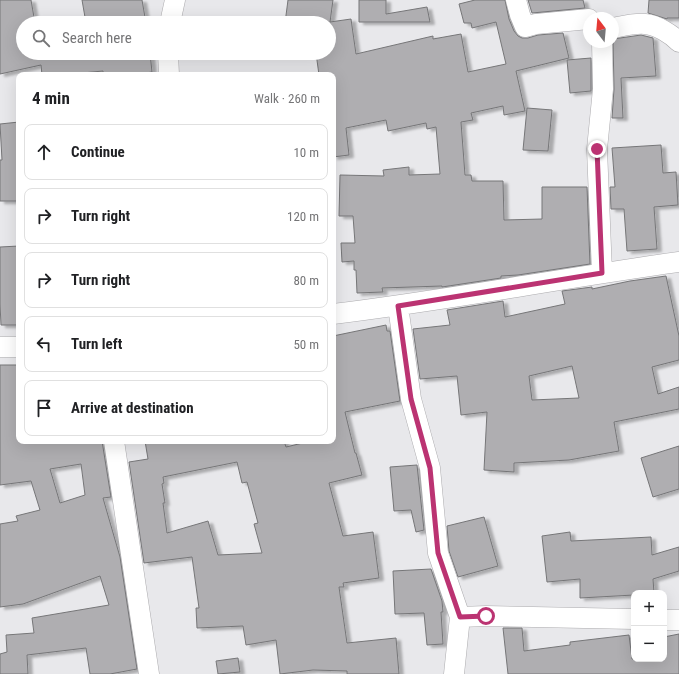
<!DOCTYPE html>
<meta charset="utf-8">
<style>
body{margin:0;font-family:"Roboto Condensed",sans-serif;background:#f6f6f6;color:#202124}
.controls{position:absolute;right:12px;bottom:12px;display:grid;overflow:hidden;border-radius:8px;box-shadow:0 4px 16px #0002}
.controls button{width:36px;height:36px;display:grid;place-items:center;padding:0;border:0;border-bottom:1px solid #e0e0e0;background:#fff;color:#202124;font:20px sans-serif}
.compass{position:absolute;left:583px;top:12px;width:36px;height:36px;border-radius:50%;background:#fff;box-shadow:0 4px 16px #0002;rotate:344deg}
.stop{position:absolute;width:12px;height:12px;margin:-9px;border:3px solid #bb3372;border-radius:50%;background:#fff}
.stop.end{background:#bb3372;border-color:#fff;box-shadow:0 1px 4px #0008}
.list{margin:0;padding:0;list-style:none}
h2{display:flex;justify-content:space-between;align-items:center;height:52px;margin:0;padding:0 16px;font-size:17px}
h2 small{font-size:13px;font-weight:400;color:#757577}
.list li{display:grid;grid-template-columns:26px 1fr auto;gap:12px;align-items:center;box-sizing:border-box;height:56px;margin:0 8px 8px;padding:0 8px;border:1px solid #e0e0e0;border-radius:8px}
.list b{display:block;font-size:15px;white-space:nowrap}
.list em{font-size:13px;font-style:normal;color:#757577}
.icon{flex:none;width:22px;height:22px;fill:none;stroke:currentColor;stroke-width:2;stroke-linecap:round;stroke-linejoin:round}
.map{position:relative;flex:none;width:679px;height:674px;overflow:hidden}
.search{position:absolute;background:#fff;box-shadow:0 4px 16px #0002;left:16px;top:16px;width:320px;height:44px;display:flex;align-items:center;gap:10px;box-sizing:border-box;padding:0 14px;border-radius:22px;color:#757577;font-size:15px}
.panel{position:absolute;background:#fff;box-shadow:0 4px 16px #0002;left:16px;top:72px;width:320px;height:372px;border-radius:8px}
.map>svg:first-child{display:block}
.building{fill:#afaeb1;stroke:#767678;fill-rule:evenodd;filter:url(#shadow)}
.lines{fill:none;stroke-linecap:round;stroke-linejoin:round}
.minor-casing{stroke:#acabae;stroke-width:21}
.minor{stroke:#fff;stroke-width:20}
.route{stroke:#bb3372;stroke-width:5}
</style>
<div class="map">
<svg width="679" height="674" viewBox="0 0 679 674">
<defs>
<filter id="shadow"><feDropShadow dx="4.5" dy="2.5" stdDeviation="1" flood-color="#0004"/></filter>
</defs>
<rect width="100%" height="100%" fill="#e8e8eb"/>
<path class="building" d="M 0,0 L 31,0 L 35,23 L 23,23 L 23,53 L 150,53 L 152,72 L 132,75 L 103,75 L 103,71 L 72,74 L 73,75 L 42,75 L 41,65 L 0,74 Z
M 82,0 L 142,0 L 146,23 L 86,23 Z
M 288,0 L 333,0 L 330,22 L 351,19 L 356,54 L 433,36 L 433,39 L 461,34 L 468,72 L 506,64 L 496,22 L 472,28 L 471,23 L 464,23 L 459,4 L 475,0 L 505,0 L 509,19 L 514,31 L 518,36 L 522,38 L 528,38 L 538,35 L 563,33 L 569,58 L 516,71 L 525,111 L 504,115 L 503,106 L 471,113 L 473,120 L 461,122 L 465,175 L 471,175 L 472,181 L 503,181 L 504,220 L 542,219 L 542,187 L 587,187 L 590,264 L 518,275 L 501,276 L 501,278 L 442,287 L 442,286 L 382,288 L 383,292 L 357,293 L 356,270 L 354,270 L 354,261 L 342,262 L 341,243 L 355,243 L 353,216 L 339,216 L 340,175 L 384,176 L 383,170 L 409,167 L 409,175 L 440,174 L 436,127 L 427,129 L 426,123 L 388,131 L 386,120 L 346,128 L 349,155 L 333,157 L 333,75 L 319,75 L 316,53 L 329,53 L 329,23 L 285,23 Z
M 359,0 L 386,0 L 386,14 L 427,7 L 430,22 L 359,22 Z
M 528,0 L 583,0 L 585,8 L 532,13 Z
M 649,0 L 679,0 L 679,18 L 667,18 L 667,19 L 648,13 Z
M 641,35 L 653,38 L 656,76 L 621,78 L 623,118 L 612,118 L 614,89 L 613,39 Z
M 591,58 L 591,91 L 570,93 L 567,60 Z
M 527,108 L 552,110 L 548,151 L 523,150 Z
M 19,122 L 19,201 L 0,201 L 0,160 L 2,160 L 0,124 Z
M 661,145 L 663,173 L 676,172 L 678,205 L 654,207 L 657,249 L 627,251 L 624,209 L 611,209 L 610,187 L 615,187 L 612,148 Z
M 19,246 L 19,325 L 1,325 L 0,304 L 0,247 Z
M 666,276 L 679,336 L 679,360 L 652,367 L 658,394 L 679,387 L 679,409 L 614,422 L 619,451 L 569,460 L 514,463 L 514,472 L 484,470 L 487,412 L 461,415 L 457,376 L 420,379 L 413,329 L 450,325 L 447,310 L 503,301 L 505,317 L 565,304 L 562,291 L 592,287 L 592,289 L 630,281 ZM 572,366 L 579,398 L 532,400 L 529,376 Z
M 386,325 L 387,331 L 390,331 L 400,401 L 345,412 L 355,453 L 356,453 L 362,475 L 329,483 L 343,536 L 373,532 L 379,578 L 343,583 L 344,587 L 339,587 L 347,643 L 396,638 L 399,674 L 347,674 L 347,671 L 313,670 L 280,674 L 276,640 L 246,645 L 243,626 L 197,628 L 196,608 L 199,608 L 192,557 L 144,563 L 129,462 L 148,459 L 145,441 L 284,441 L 286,447 L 311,441 L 333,441 L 333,336 ZM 237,462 L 242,483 L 247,482 L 258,523 L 254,524 L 262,553 L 218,555 L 208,521 L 167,533 L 163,503 L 165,503 L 162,484 L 164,483 L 163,477 Z
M 0,365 L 19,365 L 19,441 L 102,441 L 111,497 L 103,498 L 120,557 L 137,669 L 110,674 L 90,674 L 86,648 L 27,655 L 28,674 L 0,674 L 0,654 L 7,652 L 6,635 L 34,633 L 32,618 L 109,605 L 100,576 L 23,604 L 0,607 L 0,524 L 18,521 L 16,516 L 40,510 L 31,481 L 0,485 ZM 81,464 L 85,495 L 60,503 L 50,469 Z
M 679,446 L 679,489 L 653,497 L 641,458 Z
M 417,465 L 424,530 L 416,532 L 411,510 L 394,511 L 390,467 Z
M 484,517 L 498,566 L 458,577 L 449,551 L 447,526 Z
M 570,532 L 571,541 L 651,537 L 652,555 L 679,547 L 679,571 L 653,579 L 654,593 L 634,593 L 634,595 L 580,598 L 580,579 L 547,582 L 542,536 Z
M 431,569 L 442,601 L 443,612 L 441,612 L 443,644 L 427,645 L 424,613 L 395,614 L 393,571 Z
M 503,628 L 522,628 L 524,651 L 570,645 L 570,642 L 629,635 L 632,659 L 664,659 L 664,637 L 679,634 L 679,674 L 508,674 Z
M 238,658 L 240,672 L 218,674 L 216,661 Z"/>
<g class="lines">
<defs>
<path id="minor" d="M 516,0 L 520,15 L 525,27 L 536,24 L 589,19
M 170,23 L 175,0
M 613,28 C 623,26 635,23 645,24 C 657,25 671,34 679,42
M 602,42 L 603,89 L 597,149 L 602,273
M 168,53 L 169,75
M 398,306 L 411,399 L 430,468 L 438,553 L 460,617
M 333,314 C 449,300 563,278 679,262
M 0,347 L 19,347
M 114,441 L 149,674
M 664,620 L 679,620
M 454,674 L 460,617 L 486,616 L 634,619"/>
</defs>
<use href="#minor" class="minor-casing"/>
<use href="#minor" class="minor"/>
</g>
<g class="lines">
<path class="route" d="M 486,616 L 460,617 L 438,553 L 430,468 L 411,399 L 398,306 L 602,273 L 597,149"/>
</g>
</svg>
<div class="controls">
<button>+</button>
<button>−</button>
</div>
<svg class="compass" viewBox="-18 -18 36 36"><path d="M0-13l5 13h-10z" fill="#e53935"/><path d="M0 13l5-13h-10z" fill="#757577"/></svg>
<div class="stop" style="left:486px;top:616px"></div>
<div class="stop end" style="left:597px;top:149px"></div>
<div class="search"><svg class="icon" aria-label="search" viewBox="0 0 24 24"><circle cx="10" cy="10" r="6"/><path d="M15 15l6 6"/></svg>Search here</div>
<section class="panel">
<h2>4 min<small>Walk · 260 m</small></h2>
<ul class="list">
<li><svg class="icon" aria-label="ahead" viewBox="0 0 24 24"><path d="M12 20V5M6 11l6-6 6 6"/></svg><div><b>Continue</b></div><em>10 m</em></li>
<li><svg class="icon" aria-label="right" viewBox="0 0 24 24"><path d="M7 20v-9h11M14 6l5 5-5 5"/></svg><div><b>Turn right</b></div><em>120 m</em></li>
<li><svg class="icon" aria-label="right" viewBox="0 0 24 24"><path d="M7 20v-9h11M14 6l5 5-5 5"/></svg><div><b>Turn right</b></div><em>80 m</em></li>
<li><svg class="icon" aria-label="left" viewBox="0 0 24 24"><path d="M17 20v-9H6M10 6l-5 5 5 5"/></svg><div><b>Turn left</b></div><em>50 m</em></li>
<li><svg class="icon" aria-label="arrive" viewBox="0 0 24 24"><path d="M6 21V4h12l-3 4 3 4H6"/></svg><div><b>Arrive at destination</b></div></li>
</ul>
</section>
</div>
